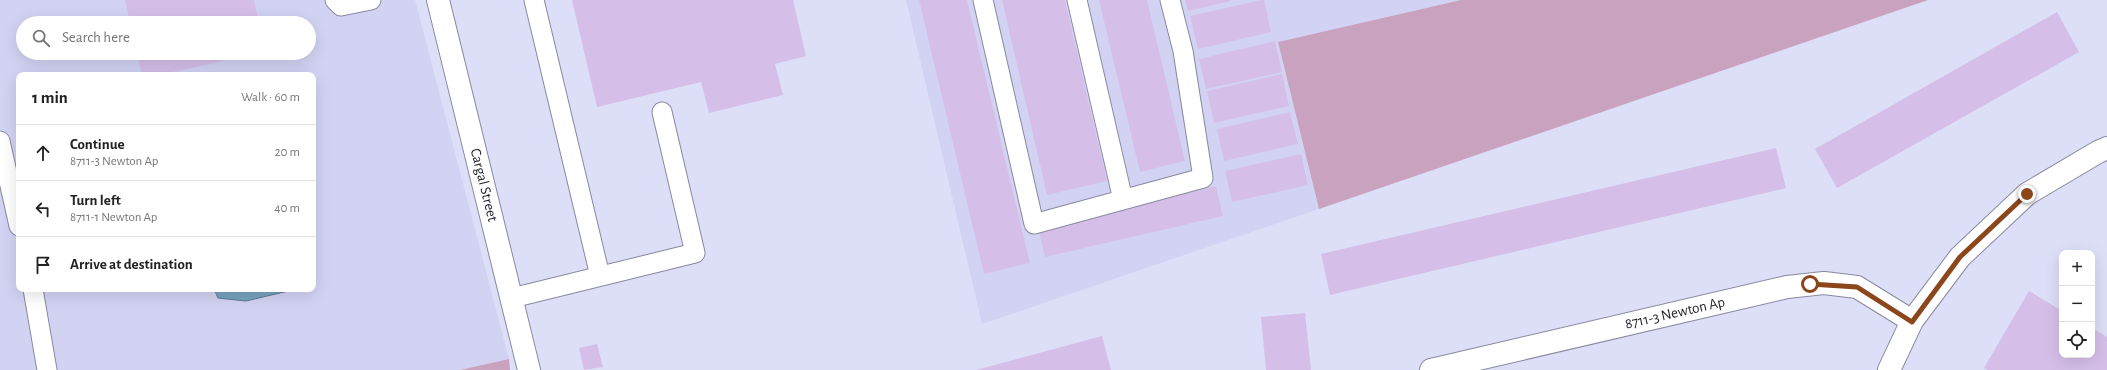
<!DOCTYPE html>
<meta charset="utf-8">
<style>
body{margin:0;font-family:"Alegreya Sans",sans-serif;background:#f2f2f2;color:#222}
.controls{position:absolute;right:12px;bottom:12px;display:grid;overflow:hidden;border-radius:8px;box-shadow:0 4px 16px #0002}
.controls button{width:36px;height:36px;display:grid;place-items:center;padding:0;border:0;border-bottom:1px solid #e0e0e0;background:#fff;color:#222;font:20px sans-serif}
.stop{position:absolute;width:12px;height:12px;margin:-9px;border:3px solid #8b461c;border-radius:50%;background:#fff}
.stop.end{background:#8b461c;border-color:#fff;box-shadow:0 1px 4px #0008}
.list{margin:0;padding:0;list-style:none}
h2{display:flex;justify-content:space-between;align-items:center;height:52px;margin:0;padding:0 16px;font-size:17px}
h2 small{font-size:13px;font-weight:400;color:#767676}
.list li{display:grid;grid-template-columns:26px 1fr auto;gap:12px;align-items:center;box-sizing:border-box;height:56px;padding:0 16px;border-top:1px solid #e0e0e0}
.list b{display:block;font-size:15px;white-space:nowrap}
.list p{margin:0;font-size:13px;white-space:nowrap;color:#767676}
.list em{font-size:13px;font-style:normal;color:#767676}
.icon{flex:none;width:22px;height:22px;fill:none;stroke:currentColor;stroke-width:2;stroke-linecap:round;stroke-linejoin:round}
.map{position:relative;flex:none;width:2107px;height:370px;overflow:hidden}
.search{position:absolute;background:#fff;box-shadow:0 4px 16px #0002;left:16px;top:16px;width:300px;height:44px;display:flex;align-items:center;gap:10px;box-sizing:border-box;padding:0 14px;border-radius:22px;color:#767676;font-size:15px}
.panel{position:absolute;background:#fff;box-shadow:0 4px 16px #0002;left:16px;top:72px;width:300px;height:220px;border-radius:8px}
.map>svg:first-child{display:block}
.built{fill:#d2d3f3;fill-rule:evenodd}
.forest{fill:#c9a2c0}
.water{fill:#76a3be;stroke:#5c7b91}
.building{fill:#d5bfe8}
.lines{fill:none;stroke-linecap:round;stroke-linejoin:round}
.lane-casing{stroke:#8989a0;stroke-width:21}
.street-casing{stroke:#8989a0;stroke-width:24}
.lane{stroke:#fff;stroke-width:19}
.street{stroke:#fff;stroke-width:22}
.route{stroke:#8b461c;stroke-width:5}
.labels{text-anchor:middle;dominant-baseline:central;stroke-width:3;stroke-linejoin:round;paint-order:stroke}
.street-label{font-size:15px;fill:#1f1f28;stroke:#fff}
</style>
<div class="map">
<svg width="2107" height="370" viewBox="0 0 2107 370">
<rect width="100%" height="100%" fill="#dddef7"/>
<path class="built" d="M 0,0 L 415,0 L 509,359 L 460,370 L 0,370 ZM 23,23 L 309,23 L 309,53 L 23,53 ZM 19,75 L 313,75 L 313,289 L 19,289 Z
M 906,0 L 1461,0 L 1278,42 L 1319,209 L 982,324 Z"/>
<path class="forest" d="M 1461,0 L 1928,0 L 1319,209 L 1278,42 Z
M 509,359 L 510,370 L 460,370 Z"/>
<path class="water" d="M 214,289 L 297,289 L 246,301 L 218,298 Z"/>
<path class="building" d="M 125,0 L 254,0 L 259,23 L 130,23 Z
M 572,0 L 793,0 L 806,56 L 775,64 L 783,95 L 709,113 L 701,82 L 597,107 Z
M 919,0 L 967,0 L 1030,263 L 984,274 Z
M 1002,0 L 1065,0 L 1107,181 L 1047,195 Z
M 1099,0 L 1147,0 L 1185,161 L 1140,172 Z
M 1185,0 L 1231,0 L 1231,1 L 1188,11 Z
M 1261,0 L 1264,0 L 1271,32 L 1198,49 L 1190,16 Z
M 2057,12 L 2079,52 L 1837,188 L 1815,149 Z
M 1275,41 L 1282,72 L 1206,89 L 1199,59 Z
M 137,53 L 256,53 L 256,54 L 159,75 L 142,75 Z
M 1282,74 L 1289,106 L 1214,123 L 1207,91 Z
M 1290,112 L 1298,144 L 1224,161 L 1217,129 Z
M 1776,148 L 1786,188 L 1330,295 L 1321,254 Z
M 1301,154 L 1308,185 L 1232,202 L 1225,171 Z
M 1216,186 L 1223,216 L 1045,257 L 1038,227 Z
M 2029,291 L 2062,311 L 2062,355 L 2092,355 L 2092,328 L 2107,337 L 2107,370 L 1988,370 L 1984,368 Z
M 1305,313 L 1311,370 L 1266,370 L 1261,317 Z
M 1102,336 L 1111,370 L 976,370 Z
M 597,344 L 603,367 L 584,370 L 579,348 Z"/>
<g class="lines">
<defs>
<path id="lane" d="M 335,0 L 341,6 L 371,0
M 534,0 L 600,276
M 983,0 L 1034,224 L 1203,178 L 1183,51 L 1170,0
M 1077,0 L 1123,200
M 0,141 L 19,226
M 33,289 L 47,370
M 512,298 L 695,253 L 662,112"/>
<path id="street" d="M 438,0 L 529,370
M 1431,370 L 1787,287 L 1824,283 L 1857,287 L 1912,321
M 1889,370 L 1912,321 L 1960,257 L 2027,194 L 2098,152 L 2107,148"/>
</defs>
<use href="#lane" class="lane-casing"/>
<use href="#street" class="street-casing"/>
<use href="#lane" class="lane"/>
<use href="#street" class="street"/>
</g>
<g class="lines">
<path class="route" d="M 1810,284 L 1857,287 L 1912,322 L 1960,257 L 2027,194"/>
</g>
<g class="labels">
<g class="street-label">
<text transform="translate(484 185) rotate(76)">Cargal Street</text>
<text transform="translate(1675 313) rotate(-13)">8711-3 Newton Ap</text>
</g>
</g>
</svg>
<div class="controls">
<button>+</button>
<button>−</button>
<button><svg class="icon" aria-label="locate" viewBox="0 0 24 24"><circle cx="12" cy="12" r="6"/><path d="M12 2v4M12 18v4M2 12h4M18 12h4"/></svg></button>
</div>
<div class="stop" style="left:1810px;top:284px"></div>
<div class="stop end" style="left:2027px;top:194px"></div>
<div class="search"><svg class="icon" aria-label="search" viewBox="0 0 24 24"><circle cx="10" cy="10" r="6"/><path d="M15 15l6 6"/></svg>Search here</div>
<section class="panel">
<h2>1 min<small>Walk · 60 m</small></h2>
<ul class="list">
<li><svg class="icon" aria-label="ahead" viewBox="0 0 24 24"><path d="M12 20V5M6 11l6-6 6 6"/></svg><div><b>Continue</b><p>8711-3 Newton Ap</p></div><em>20 m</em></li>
<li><svg class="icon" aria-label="left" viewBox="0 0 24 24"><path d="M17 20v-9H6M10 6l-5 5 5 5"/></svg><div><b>Turn left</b><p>8711-1 Newton Ap</p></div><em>40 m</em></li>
<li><svg class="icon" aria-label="arrive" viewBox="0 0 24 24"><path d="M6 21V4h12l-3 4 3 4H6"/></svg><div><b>Arrive at destination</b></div></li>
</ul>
</section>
</div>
